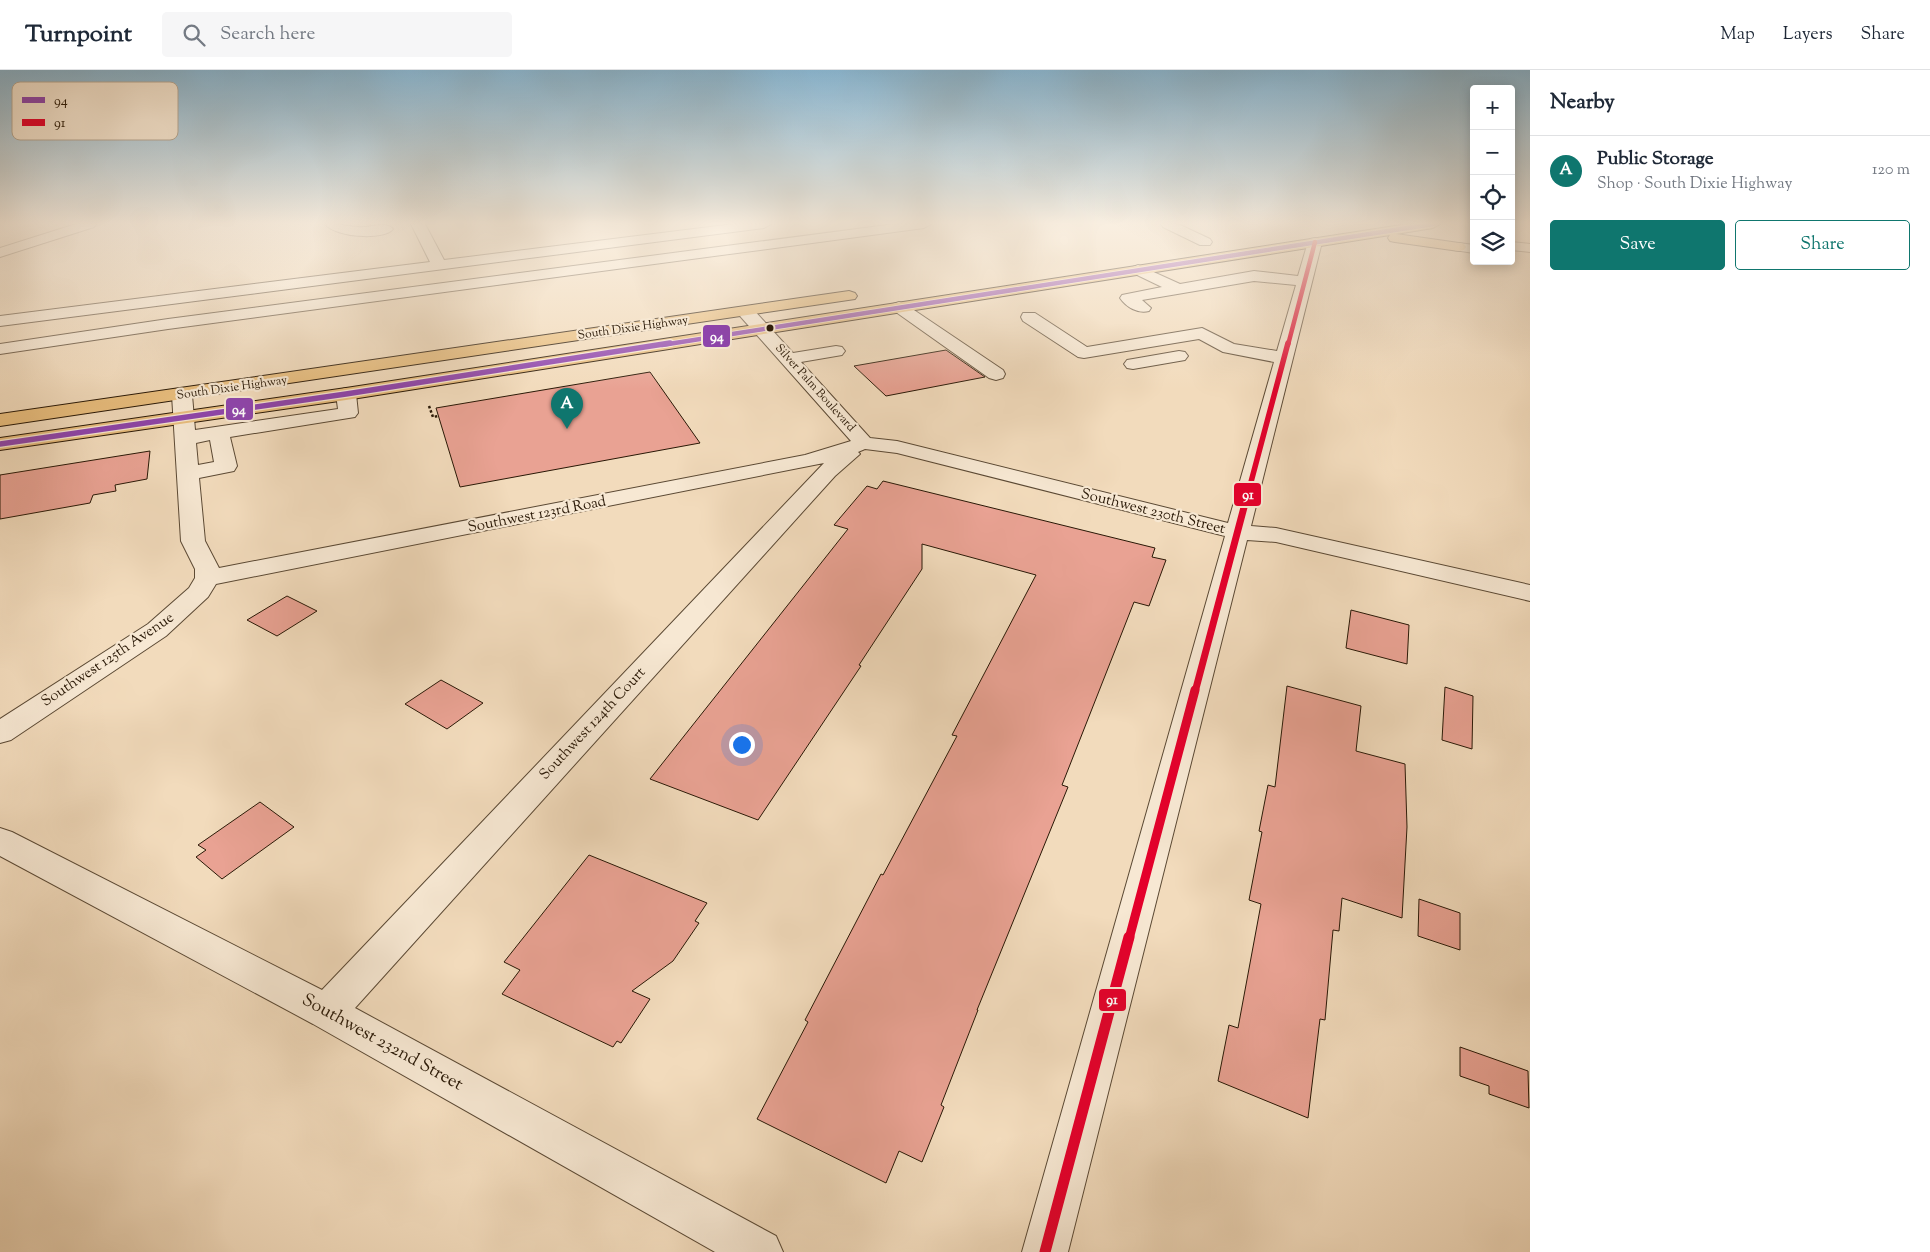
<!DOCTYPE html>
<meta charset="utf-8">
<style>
body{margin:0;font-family:"Sorts Mill Goudy",serif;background:#f6f6f7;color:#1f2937}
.controls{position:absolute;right:15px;top:15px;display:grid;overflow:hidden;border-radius:5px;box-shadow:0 2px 12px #0003}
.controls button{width:45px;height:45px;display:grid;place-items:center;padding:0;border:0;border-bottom:1px solid #e0e1e3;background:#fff;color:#1f2937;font:25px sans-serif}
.you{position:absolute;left:741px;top:674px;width:18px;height:18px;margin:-12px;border:4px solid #fff;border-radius:50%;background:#1a73e8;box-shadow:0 0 0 8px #1a73e833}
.badge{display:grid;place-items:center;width:32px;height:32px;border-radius:50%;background:#0f766e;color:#fff;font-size:16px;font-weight:700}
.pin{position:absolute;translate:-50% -41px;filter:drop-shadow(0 1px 2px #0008)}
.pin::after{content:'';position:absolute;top:26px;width:18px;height:15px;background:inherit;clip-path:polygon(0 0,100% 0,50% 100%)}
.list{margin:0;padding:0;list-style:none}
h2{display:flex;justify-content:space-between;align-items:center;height:65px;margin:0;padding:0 20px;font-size:21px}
h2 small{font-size:16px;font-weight:400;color:#747a83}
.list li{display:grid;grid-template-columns:32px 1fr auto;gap:15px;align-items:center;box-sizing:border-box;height:70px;padding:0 20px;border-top:1px solid #e0e1e3}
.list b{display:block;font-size:19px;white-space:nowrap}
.list p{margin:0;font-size:16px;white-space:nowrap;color:#747a83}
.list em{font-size:16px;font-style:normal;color:#747a83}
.actions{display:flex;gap:10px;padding:15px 20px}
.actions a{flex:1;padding:11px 0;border:1px solid #0f766e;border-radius:5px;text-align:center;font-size:18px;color:#0f766e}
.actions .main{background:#0f766e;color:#fff}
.icon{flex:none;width:28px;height:28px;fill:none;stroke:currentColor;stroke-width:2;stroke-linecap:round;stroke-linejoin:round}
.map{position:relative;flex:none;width:1530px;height:1182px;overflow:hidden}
header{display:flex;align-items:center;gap:30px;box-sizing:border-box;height:70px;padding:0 25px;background:#fff;border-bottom:1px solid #e0e1e3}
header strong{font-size:24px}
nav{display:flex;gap:28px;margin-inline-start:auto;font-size:18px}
.search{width:350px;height:45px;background:#f6f6f7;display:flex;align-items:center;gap:12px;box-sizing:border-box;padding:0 18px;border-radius:5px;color:#747a83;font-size:19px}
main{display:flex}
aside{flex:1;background:#fff}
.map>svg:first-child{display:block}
.building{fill:#e9a293;stroke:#291806}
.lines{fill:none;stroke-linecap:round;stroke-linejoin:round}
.minor-casing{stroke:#5b4934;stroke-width:2}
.highway-casing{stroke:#291806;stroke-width:2}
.path{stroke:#291806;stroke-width:2.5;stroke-dasharray:2.5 2;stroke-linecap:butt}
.minor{fill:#f7e8d3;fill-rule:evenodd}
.highway{fill:#e9be7e;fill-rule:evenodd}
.bus-1-far1-casing{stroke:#f7e8d3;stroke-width:6}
.bus-1-casing{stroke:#f7e8d3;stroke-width:8}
.bus-2-far4-casing{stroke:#f7e8d3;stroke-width:6}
.bus-2-far3-casing{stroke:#f7e8d3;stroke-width:8}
.bus-2-far2-casing{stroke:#f7e8d3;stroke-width:11}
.bus-2-far1-casing{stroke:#f7e8d3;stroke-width:12}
.bus-2-casing{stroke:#f7e8d3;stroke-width:15}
.bus-1-far1{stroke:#8e44ad;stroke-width:4.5}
.bus-1{stroke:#8e44ad;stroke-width:5.5}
.bus-2-far4{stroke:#e4002b;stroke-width:4.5}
.bus-2-far3{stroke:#e4002b;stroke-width:5.5}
.bus-2-far2{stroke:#e4002b;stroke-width:7}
.bus-2-far1{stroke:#e4002b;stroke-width:9}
.bus-2{stroke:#e4002b;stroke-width:11}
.bus-dot{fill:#291806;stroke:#f7e8d3;stroke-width:2}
.labels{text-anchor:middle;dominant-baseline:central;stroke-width:4.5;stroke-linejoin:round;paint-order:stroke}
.far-street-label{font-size:12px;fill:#291806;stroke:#f7e8d3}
.street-label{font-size:15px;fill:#291806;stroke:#f7e8d3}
.near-street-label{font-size:18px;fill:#291806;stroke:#f7e8d3}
.key{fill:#f7e8d3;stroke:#b9aa96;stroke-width:1}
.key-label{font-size:14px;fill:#291806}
.line-badge{stroke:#f7e8d3;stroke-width:2}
.badge-label{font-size:14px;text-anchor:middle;font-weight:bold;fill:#fff}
</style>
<header>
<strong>Turnpoint</strong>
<div class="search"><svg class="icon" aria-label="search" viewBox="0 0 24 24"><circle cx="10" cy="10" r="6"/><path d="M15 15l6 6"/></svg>Search here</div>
<nav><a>Map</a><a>Layers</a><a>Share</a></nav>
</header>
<main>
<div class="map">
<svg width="1530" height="1182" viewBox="0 0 1530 1182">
<rect width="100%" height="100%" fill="#f2dbbc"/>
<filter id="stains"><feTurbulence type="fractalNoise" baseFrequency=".004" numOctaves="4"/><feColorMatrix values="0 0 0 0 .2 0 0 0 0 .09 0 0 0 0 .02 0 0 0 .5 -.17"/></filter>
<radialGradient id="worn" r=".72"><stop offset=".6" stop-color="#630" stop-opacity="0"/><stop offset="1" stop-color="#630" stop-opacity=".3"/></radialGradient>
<path class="building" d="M 946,280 L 985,307 L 886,326 L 854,296 Z
M 650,302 L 700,373 L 460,417 L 436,338 Z
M 150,381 L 147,409 L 115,415 L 116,421 L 93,425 L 90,433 L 0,449 L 0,405 Z
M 883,411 L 1155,478 L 1152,487 L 1166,490 L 1149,536 L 1134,532 L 1114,583 L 1062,715 L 1068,717 L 977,940 L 978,940 L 941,1035 L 944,1037 L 922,1092 L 899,1081 L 886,1113 L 757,1049 L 808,952 L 805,950 L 881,804 L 883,805 L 957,666 L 952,665 L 1036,505 L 922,474 L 922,499 L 859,595 L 861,596 L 758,750 L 650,709 L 848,459 L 834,455 L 867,416 L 877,419 Z
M 287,526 L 317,541 L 277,566 L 247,550 Z
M 1351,540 L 1409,555 L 1407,594 L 1346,578 Z
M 441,610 L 483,633 L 447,659 L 405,634 Z
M 1287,616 L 1361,636 L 1356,681 L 1405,694 L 1407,757 L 1402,848 L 1342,828 L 1339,861 L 1333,860 L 1325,950 L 1320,949 L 1308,1048 L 1218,1011 L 1229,955 L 1238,958 L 1261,834 L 1249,830 L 1262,762 L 1259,761 L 1268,715 L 1275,717 Z
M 1445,617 L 1473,626 L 1472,679 L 1442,670 Z
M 260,732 L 294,757 L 222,809 L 196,787 L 206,780 L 198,775 Z
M 589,785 L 707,833 L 695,851 L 699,853 L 673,891 L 632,921 L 650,929 L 621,973 L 617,971 L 613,977 L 502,924 L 520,900 L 504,892 Z
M 1419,829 L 1460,843 L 1460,880 L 1418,866 Z
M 1460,977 L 1528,1001 L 1529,1038 L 1489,1024 L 1489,1016 L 1460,1006 Z"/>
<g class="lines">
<defs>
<path id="minor" d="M 76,154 L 96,154 L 94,157 L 0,187 L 0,178 Z
M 325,154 C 339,153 351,158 366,157 C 374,156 387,152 393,159 C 383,171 335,167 325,154 Z
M 411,154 L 425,154 L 444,190 L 734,154 L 771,154 L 764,158 L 0,256 L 0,246 L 430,192 Z
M 895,154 L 931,154 L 924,158 L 168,259 L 0,284 L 0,274 L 168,249 Z
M 1161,154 L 1178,154 L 1210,169 L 1212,172 L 1210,175 L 1200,175 L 1163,157 Z
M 1315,168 L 1320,169 L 1322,172 L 1251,456 L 1276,458 L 1530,515 L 1530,531 L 1276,472 L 1247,470 L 1068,1182 L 1022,1182 L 1225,466 L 897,383 L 865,379 L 858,382 L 860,384 L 835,406 L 355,938 L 776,1166 L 783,1182 L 715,1182 L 313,954 L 0,786 L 0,758 L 12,762 L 322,920 L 824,393 L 216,514 L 208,527 L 166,566 L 11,670 L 0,673 L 0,649 L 148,554 L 189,518 L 195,508 L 195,499 L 181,471 L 172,325 L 175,321 L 182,319 L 189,321 L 192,325 L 195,360 L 338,339 L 336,324 L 339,320 L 346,318 L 353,320 L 356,324 L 358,343 L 355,347 L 230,367 L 237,396 L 234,401 L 199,408 L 205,471 L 219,498 L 805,385 L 851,371 L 740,246 L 738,242 L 740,238 L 752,238 L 793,283 L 836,276 L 842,277 L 845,281 L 842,285 L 801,292 L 870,368 L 897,371 L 1228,453 L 1274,292 L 1223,282 L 1199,269 L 1084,288 L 1078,287 L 1023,251 L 1021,247 L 1023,243 L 1035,243 L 1087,277 L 1202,258 L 1234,274 L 1277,281 L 1296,215 L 1254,211 L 1142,230 L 1151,238 L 1149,241 C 1138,244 1126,237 1120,228 L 1122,225 L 1162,217 L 1133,203 L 1130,200 L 1133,197 L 1138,195 L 1180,214 L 1254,201 L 1298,206 L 1308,172 L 1310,169 ZM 210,370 L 214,392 L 198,395 L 196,373 Z
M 1511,172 L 1530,174 L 1530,182 L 1511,180 Z
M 1459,173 L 1474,175 L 1474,183 L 1454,180 L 1452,177 L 1454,174 Z
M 899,232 L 905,234 L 1003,300 L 1005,304 L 1003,308 L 996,310 L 989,308 L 893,240 L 891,237 L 893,234 Z
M 1179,281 L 1185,282 L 1188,286 L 1185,290 L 1133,299 L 1127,298 L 1124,294 L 1127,290 L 1133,289 Z"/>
<path id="highway" d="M 1408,154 L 1440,154 L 1433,158 L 1396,164 L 1459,173 L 1464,174 L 1466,177 L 1464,180 L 1459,181 L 1395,172 L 1390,171 L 1388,168 L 1390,165 L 346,330 L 0,380 L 0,368 L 346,318 Z
M 849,221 L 855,223 L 857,226 L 855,229 L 0,356 L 0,344 Z"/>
</defs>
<use href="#minor" class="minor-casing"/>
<use href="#highway" class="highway-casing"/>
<path class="path" d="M 429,336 L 433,347 L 438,346"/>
<use href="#minor" class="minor"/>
<use href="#highway" class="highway"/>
<defs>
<path id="bus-1-far1" d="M 662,275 L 1433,154"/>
<path id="bus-1" d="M 0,374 L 346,324 L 670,273"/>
<path id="bus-2-far4" d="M 1288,275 L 1315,172"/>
<path id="bus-2-far3" d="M 1247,427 L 1288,273"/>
<path id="bus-2-far2" d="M 1195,622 L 1247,426"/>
<path id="bus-2-far1" d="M 1129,869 L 1195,620"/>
<path id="bus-2" d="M 1045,1182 L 1129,867"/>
</defs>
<use href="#bus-1-far1" class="bus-1-far1-casing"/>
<use href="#bus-1" class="bus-1-casing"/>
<use href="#bus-2-far4" class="bus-2-far4-casing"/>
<use href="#bus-2-far3" class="bus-2-far3-casing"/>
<use href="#bus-2-far2" class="bus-2-far2-casing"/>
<use href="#bus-2-far1" class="bus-2-far1-casing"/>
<use href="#bus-2" class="bus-2-casing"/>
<use href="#bus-1-far1" class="bus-1-far1"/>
<use href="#bus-1" class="bus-1"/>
<use href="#bus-2-far4" class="bus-2-far4"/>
<use href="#bus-2-far3" class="bus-2-far3"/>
<use href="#bus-2-far2" class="bus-2-far2"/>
<use href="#bus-2-far1" class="bus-2-far1"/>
<use href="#bus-2" class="bus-2"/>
</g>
<linearGradient id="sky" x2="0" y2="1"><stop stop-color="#89b7d3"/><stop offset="0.48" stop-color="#f9efe1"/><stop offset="1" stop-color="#f9efe1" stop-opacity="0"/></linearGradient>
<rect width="1530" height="319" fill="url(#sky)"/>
<circle class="bus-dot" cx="770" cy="258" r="4.5"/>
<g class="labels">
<g class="far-street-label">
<text transform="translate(633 258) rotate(-8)">South Dixie Highway</text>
<text transform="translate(232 318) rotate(-8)">South Dixie Highway</text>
<text transform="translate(815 318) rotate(48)">Silver Palm Boulevard</text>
</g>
<g class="street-label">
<text transform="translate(1153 442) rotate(14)">Southwest 230th Street</text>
<text transform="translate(537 445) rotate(-11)">Southwest 123rd Road</text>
<text transform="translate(108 590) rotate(-34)">Southwest 125th Avenue</text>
<text transform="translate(593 654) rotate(-47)">Southwest 124th Court</text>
</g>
<g class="near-street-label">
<text transform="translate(382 973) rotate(29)">Southwest 232nd Street</text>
</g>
</g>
<rect x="12" y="12" width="166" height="58" rx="8" class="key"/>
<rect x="22" y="27" width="23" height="6" fill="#8e44ad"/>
<rect x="22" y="49" width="23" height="7" fill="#e4002b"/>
<g class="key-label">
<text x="54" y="35">94</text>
<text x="54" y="57">91</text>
</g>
<g class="line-badge">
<rect x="702" y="254" width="29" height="24" rx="5" fill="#8e44ad"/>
<rect x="225" y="327" width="29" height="24" rx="5" fill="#8e44ad"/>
<rect x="1233" y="412" width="29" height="25" rx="5" fill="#e4002b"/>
<rect x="1098" y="918" width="29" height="24" rx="5" fill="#e4002b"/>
</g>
<g class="badge-label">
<text x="717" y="271">94</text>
<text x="239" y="344">94</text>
<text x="1248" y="429">91</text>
<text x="1112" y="934">91</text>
</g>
<rect width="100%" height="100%" filter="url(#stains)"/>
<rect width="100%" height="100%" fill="url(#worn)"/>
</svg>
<div class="controls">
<button>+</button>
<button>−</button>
<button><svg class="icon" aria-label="locate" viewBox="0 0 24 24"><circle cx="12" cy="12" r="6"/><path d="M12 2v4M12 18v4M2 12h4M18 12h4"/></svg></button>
<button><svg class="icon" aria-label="layers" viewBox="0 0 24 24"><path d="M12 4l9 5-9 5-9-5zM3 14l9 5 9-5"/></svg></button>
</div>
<div class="you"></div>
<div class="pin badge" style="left:567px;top:359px">A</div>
</div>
<aside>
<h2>Nearby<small></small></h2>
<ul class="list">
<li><span class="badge">A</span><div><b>Public Storage</b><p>Shop · South Dixie Highway</p></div><em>120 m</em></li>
</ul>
<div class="actions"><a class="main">Save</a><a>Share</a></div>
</aside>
</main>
